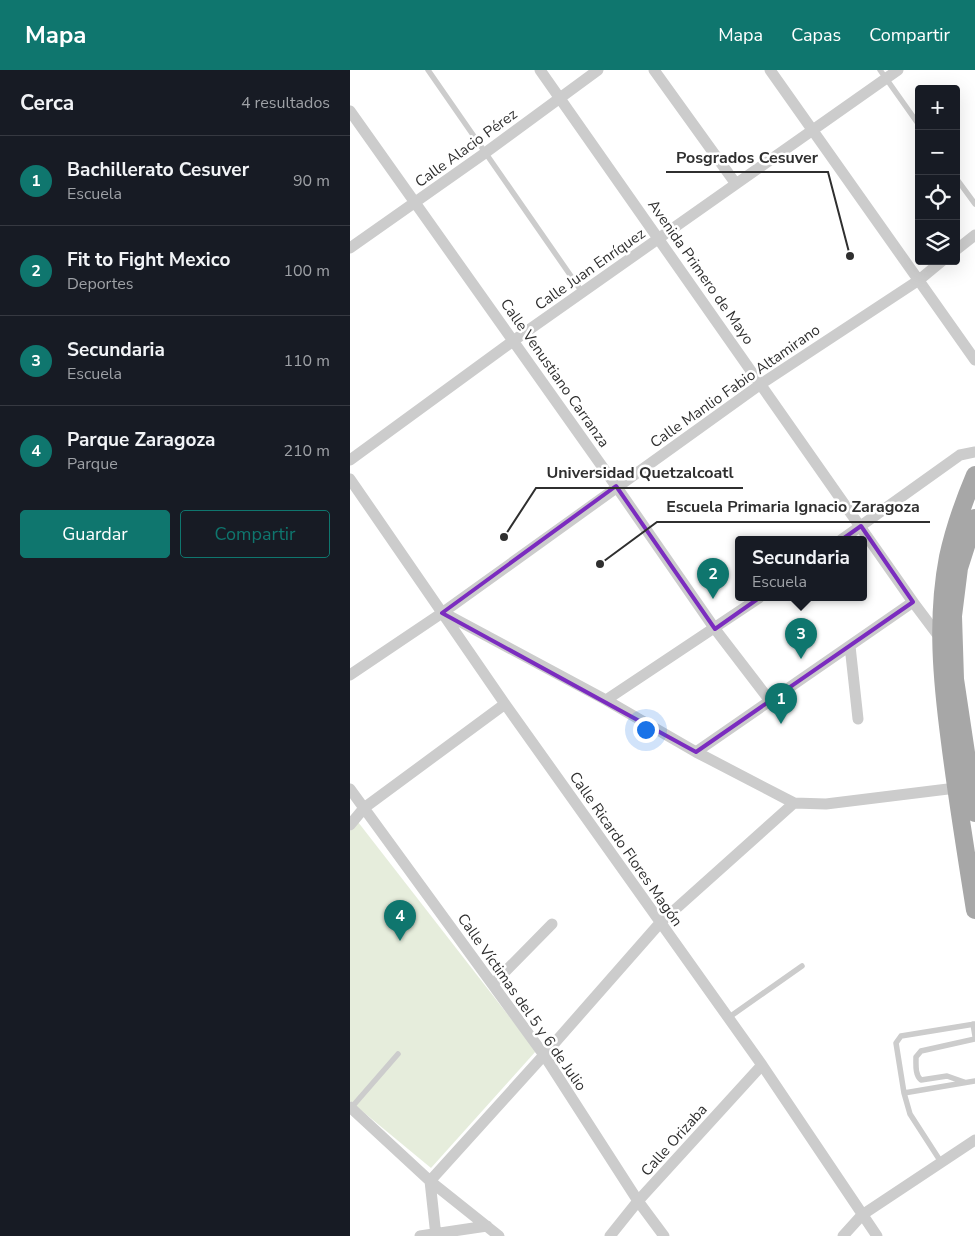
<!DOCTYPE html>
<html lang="es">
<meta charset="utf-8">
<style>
body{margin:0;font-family:"Nunito Sans",sans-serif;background:#242831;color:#f1f3f6}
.controls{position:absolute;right:15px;top:15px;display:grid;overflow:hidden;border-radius:5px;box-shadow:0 5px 20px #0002}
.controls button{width:45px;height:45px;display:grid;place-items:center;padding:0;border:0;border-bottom:1px solid #363941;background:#171b24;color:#f1f3f6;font:25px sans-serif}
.you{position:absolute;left:295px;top:659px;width:18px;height:18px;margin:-12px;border:4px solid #fff;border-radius:50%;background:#1a73e8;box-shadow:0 0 0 8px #1a73e833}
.badge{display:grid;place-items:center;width:32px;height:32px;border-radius:50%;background:#0f766e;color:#fff;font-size:16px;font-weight:700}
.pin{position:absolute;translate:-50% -41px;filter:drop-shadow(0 1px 2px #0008)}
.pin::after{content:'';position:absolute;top:26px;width:18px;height:15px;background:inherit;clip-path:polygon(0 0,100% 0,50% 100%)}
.popup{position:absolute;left:385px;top:466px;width:132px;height:65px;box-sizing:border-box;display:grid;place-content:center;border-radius:5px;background:#171b24;filter:drop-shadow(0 1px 4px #0005);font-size:16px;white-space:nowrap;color:#9ea1a6}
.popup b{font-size:19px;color:#f1f3f6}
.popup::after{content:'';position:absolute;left:50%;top:100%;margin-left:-10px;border:10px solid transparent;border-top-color:#171b24}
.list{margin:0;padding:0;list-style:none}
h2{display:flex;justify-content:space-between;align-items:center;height:65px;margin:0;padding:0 20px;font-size:21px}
h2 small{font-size:16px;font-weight:400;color:#9ea1a6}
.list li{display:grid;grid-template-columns:32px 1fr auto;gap:15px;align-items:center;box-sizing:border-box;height:90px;padding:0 20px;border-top:1px solid #363941}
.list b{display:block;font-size:19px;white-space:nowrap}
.list p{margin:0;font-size:16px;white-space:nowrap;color:#9ea1a6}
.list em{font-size:16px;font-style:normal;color:#9ea1a6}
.actions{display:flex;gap:10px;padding:15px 20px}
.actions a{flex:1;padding:11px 0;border:1px solid #0f766e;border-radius:5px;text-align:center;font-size:18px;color:#0f766e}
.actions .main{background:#0f766e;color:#fff}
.icon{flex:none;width:28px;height:28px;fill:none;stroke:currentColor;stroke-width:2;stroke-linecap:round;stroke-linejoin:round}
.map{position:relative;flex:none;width:625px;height:1166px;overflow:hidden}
header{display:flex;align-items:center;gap:30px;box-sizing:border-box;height:70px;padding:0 25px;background:#0f766e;color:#fff}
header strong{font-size:24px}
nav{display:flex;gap:28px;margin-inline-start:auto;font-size:18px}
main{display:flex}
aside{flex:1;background:#171b24}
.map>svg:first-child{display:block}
.green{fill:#e6eddc}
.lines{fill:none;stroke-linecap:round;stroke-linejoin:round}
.service{stroke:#ccc;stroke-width:5.5}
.minor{stroke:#ccc;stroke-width:11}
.primary{stroke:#a7a7a7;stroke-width:18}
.marked{fill:none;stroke:#7b2cbf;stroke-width:4;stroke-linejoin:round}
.labels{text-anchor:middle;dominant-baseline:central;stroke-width:5;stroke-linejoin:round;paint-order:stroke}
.street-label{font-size:15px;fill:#2f2f2f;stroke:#fff}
.leader{fill:none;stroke:#2f2f2f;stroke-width:2}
.callout-dot{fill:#2f2f2f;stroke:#fff;stroke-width:2}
.callout-label{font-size:16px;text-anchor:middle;font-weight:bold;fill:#2f2f2f;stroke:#fff;stroke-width:5;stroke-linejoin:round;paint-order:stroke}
</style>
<header>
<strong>Mapa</strong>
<nav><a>Mapa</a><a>Capas</a><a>Compartir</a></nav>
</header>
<main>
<aside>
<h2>Cerca<small>4 resultados</small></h2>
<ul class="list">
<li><span class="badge">1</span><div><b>Bachillerato Cesuver</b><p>Escuela</p></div><em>90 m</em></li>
<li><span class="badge">2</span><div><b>Fit to Fight Mexico</b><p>Deportes</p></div><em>100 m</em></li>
<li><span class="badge">3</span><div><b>Secundaria</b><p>Escuela</p></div><em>110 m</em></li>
<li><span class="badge">4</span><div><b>Parque Zaragoza</b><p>Parque</p></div><em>210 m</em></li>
</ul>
<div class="actions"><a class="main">Guardar</a><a>Compartir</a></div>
</aside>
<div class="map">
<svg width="625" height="1166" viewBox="0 0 625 1166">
<rect width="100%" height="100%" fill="#fff"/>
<path class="green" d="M 8,752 L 186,981 L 81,1098 L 0,1031 L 0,761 Z"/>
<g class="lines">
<path class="service" d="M 78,0 L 232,222
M 530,0 L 569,55
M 606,108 L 625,134
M 378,948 L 452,896
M 623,954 L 625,966
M 625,954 L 551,966 L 546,973 L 554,1023 L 625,1011
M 614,1012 L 597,1006 L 571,1010 C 565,1005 566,995 566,987 L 571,981 L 625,969
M 554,1023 L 560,1044 L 591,1092
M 1,1038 L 48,984"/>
<path class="minor" d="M 190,0 L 563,532 L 590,568
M 304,0 L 386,114
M 420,0 L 625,290
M 0,41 L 266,416 L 365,559 L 421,632
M 0,178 L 135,83 L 248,0
M 606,180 L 625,165
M 0,390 L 163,271 L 548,0
M 0,409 L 155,634 L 412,995 L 527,1166
M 491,470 L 610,385 L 625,382
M 94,543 L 256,630 L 346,682 L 444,733 L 476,734 L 606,718
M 500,576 L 508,649
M 0,605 L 92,543 L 411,314 L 569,210 L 592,191
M 256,630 L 409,528
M 346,682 L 563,532
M 0,719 L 194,985 L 288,1131 L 314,1166
M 0,755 L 14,738 L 155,634
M 143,914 L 202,854
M 0,1037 L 80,1111 L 149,1166
M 70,1166 L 137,1156
M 86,1166 L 80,1111 L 194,985 L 310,853 L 444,733
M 260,1166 L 288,1131 L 412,995
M 493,1166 L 512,1145 L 625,1070"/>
<path class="primary" d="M 625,405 C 614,431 604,459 598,487 C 586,549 592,611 600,672 C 607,728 616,784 625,840
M 625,448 L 609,498 L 603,546 L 605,609 L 625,743"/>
</g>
<path class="marked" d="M 266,416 L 365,559 L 511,456 L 563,532 L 346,682 L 92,543 Z"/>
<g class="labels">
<g class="street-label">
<text transform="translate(116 78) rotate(-36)">Calle Alacio Pérez</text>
<text transform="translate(240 199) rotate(-35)">Calle Juan Enríquez</text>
<text transform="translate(351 202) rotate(55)">Avenida Primero de Mayo</text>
<text transform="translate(205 303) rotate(55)">Calle Venustiano Carranza</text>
<text transform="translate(385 316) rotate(-35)">Calle Manlio Fabio Altamirano</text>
<text transform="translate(276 779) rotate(55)">Calle Ricardo Flores Magón</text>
<text transform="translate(172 932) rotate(55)">Calle Víctimas del 5 y 6 de Julio</text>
<text transform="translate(324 1070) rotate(-48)">Calle Orizaba</text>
</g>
</g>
<path class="leader" d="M500 186L478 102H316M154 467L186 418H393M250 494L307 452H580"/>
<g class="callout-dot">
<circle cx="500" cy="186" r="5"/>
<circle cx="154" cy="467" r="5"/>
<circle cx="250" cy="494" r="5"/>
</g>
<g class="callout-label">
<text x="397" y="93">Posgrados Cesuver</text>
<text x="290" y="408">Universidad Quetzalcoatl</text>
<text x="443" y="442">Escuela Primaria Ignacio Zaragoza</text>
</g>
</svg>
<div class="controls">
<button>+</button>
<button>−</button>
<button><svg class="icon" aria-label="locate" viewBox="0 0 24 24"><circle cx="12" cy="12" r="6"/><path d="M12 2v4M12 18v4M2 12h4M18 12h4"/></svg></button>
<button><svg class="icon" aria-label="layers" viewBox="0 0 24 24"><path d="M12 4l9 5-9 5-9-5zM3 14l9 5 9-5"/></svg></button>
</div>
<div class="you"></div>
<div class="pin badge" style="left:431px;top:654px">1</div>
<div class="pin badge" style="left:363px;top:529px">2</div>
<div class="pin badge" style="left:451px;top:589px">3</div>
<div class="popup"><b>Secundaria</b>Escuela</div>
<div class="pin badge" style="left:50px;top:871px">4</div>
</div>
</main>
